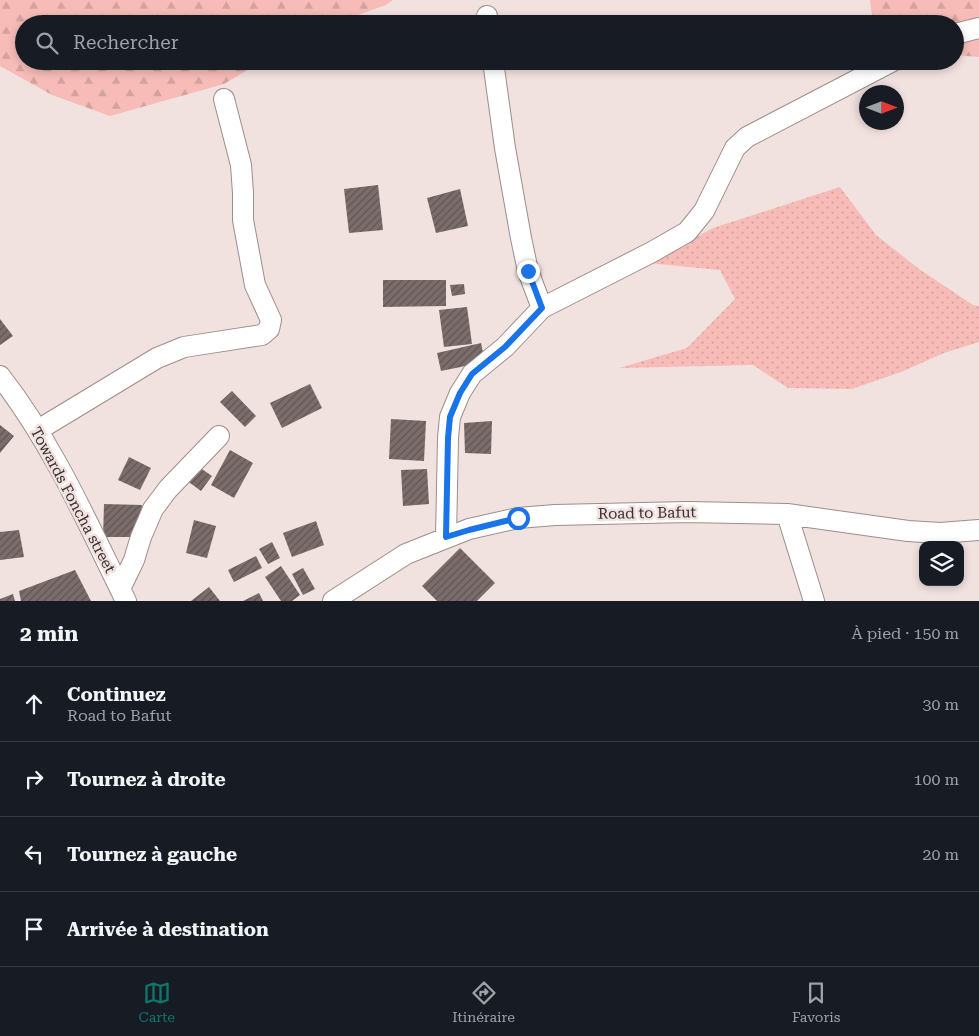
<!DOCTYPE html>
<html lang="fr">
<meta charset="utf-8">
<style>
body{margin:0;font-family:"Roboto Serif",serif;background:#242831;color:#f1f3f6}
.controls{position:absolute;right:15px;bottom:15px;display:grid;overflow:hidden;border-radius:10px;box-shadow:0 2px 8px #0003}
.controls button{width:45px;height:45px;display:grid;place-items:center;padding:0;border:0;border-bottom:1px solid #363941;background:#171b24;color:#f1f3f6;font:25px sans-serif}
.compass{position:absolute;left:859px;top:85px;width:45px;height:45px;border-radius:50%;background:#171b24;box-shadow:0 2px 8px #0003;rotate:90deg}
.stop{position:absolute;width:15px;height:15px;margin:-11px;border:4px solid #1a73e8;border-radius:50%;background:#fff}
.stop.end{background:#1a73e8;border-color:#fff;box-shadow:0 1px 5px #0008}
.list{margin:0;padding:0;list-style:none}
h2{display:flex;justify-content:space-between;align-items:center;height:65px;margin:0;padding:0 20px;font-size:21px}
h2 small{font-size:16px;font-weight:400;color:#9ea1a6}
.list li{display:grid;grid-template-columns:32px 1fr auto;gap:15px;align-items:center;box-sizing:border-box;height:75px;padding:0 20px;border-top:1px solid #363941}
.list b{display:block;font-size:19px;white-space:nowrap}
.list p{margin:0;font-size:16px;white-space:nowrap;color:#9ea1a6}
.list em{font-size:16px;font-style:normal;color:#9ea1a6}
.icon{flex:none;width:28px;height:28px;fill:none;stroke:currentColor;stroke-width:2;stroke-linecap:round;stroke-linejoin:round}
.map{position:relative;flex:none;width:979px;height:601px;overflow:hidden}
.search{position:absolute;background:#171b24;box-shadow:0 2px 8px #0003;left:15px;right:15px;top:15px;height:55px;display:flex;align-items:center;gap:12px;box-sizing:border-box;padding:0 18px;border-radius:28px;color:#9ea1a6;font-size:19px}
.sheet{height:365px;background:#171b24}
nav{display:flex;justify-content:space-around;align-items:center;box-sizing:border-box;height:70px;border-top:1px solid #363941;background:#171b24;font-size:14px;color:#9ea1a6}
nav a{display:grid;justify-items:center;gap:2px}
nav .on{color:#0f766e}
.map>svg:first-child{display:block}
.grass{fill:url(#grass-dots)}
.forest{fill:url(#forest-firs)}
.building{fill:url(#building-hatch)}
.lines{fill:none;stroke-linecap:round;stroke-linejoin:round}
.minor-casing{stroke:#9c8e8c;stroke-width:22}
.minor{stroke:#fff;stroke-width:20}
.route{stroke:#1a73e8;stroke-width:6}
.labels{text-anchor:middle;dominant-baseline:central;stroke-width:5;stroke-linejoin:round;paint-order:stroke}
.street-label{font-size:15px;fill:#363030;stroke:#f1e1df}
</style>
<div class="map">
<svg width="979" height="601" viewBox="0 0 979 601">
<defs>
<pattern id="grass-dots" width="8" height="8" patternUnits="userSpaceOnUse" patternTransform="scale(1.25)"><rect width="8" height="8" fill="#f7bcb7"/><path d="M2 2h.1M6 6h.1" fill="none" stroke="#d4a29e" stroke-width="1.8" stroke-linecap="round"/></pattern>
<pattern id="forest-firs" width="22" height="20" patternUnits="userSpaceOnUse" patternTransform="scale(1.25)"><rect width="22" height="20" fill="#f7bcb7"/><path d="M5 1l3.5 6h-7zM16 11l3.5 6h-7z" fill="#d4a29e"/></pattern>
<pattern id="building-hatch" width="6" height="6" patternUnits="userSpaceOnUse" patternTransform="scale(1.25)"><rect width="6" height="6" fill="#7b6d6c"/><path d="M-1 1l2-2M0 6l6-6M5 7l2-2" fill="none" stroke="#605554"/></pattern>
</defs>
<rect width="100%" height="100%" fill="#f1e1df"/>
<path class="grass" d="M 840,187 L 876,235 L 919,269 L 973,305 L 979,306 L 979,342 L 944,353 L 901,372 L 852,389 L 788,388 L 753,365 L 619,368 L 687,348 L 735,299 L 720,270 L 648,263 L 713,228 Z"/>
<path class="forest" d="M 0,0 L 393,0 L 386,5 L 333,24 L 24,24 L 24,61 L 263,61 L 224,84 L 110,116 L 52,95 L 0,66 Z
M 870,0 L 979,0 L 979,57 L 955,55 L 955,24 L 873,24 Z"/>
<path class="building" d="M 378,185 L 383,230 L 349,233 L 344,189 Z
M 460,189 L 468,226 L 436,233 L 427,198 Z
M 383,280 L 446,280 L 446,306 L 383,307 Z
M 464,284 L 465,294 L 452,296 L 450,285 Z
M 467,307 L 472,344 L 444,347 L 439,310 Z
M 0,319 L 13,336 L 0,345 Z
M 481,343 L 485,362 L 441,371 L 437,353 Z
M 310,384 L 322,408 L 282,428 L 270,403 Z
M 232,391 L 256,416 L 245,427 L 220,402 Z
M 391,419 L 426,421 L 424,461 L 389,459 Z
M 492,421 L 491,454 L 465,453 L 464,423 Z
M 0,425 L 14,436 L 0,453 Z
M 230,450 L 253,463 L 234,498 L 211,485 Z
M 129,457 L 151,468 L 140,490 L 118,480 Z
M 196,465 L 212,476 L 201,491 L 186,480 Z
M 427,469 L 429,504 L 403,506 L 401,470 Z
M 104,504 L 142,505 L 141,537 L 103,537 Z
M 194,520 L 216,526 L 207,558 L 186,553 Z
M 316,521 L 324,545 L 292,557 L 283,533 Z
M 19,530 L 24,557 L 0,560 L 0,532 Z
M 272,542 L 280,558 L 268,564 L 259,549 Z
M 460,548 L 495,583 L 477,601 L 437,601 L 422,586 Z
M 256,556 L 262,568 L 234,582 L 228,570 Z
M 281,566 L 300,595 L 292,601 L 281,601 L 265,577 Z
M 303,568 L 315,589 L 303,595 L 292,574 Z
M 75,570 L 91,601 L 21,601 L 19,591 Z
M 209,587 L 220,601 L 191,601 Z
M 259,593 L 263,601 L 243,601 Z
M 13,594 L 15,601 L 0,601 L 0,599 Z"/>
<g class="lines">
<defs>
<path id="minor" d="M 487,16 L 488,24
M 955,34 L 979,28
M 493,61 L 505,148 L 521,238 L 528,271 L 542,308
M 0,376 C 53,444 88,524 126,601
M 38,430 L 157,358 L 184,347 L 262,335 L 269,329 L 271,320 L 255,285 L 243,220 L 243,193 L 241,165 L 224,99
M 787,514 L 814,601
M 446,537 L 448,438 L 450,417 L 460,393 L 472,374 L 505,347 L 542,308 L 652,252 L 687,232 L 704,211 L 735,148 L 747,137 L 893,61
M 120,589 L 134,560 L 141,537 L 153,509 L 168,489 L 219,436
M 333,601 L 406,554 L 469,529 L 518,518 L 555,515 L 688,512 L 787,514 L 908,531 L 940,533 L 979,530"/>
</defs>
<use href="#minor" class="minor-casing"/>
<use href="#minor" class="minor"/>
</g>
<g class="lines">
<path class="route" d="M 518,518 L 469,530 L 446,537 L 448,438 L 450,417 L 460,393 L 472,374 L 505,347 L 542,308 L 528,271"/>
</g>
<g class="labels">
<g class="street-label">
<text transform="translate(73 500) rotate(62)">Towards Foncha street</text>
<text transform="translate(647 513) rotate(-1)">Road to Bafut</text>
</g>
</g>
</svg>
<div class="controls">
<button><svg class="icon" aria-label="layers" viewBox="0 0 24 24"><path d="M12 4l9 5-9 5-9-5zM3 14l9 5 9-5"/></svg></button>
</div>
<svg class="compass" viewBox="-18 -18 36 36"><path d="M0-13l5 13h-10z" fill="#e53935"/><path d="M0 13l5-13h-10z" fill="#9ea1a6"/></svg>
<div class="stop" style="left:518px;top:518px"></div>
<div class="stop end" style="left:528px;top:271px"></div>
<div class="search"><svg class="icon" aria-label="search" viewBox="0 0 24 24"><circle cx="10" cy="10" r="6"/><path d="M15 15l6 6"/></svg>Rechercher</div>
</div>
<section class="sheet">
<h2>2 min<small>À pied · 150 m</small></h2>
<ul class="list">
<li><svg class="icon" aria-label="ahead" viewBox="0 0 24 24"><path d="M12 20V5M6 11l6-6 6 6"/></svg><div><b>Continuez</b><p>Road to Bafut</p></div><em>30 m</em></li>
<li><svg class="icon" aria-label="right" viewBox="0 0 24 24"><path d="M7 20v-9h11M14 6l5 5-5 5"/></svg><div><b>Tournez à droite</b></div><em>100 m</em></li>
<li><svg class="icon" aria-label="left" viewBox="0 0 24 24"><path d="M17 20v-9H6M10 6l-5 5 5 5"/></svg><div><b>Tournez à gauche</b></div><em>20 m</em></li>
<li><svg class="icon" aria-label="arrive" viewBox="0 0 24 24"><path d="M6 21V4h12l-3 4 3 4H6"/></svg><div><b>Arrivée à destination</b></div></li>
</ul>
</section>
<nav>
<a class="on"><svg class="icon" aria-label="map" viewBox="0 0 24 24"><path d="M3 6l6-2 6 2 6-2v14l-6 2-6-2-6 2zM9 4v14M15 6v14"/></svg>Carte</a>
<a><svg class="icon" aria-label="directions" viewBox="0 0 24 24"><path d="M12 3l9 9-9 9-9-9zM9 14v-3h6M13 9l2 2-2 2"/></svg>Itinéraire</a>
<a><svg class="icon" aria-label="saved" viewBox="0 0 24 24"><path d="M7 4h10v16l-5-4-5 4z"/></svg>Favoris</a>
</nav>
